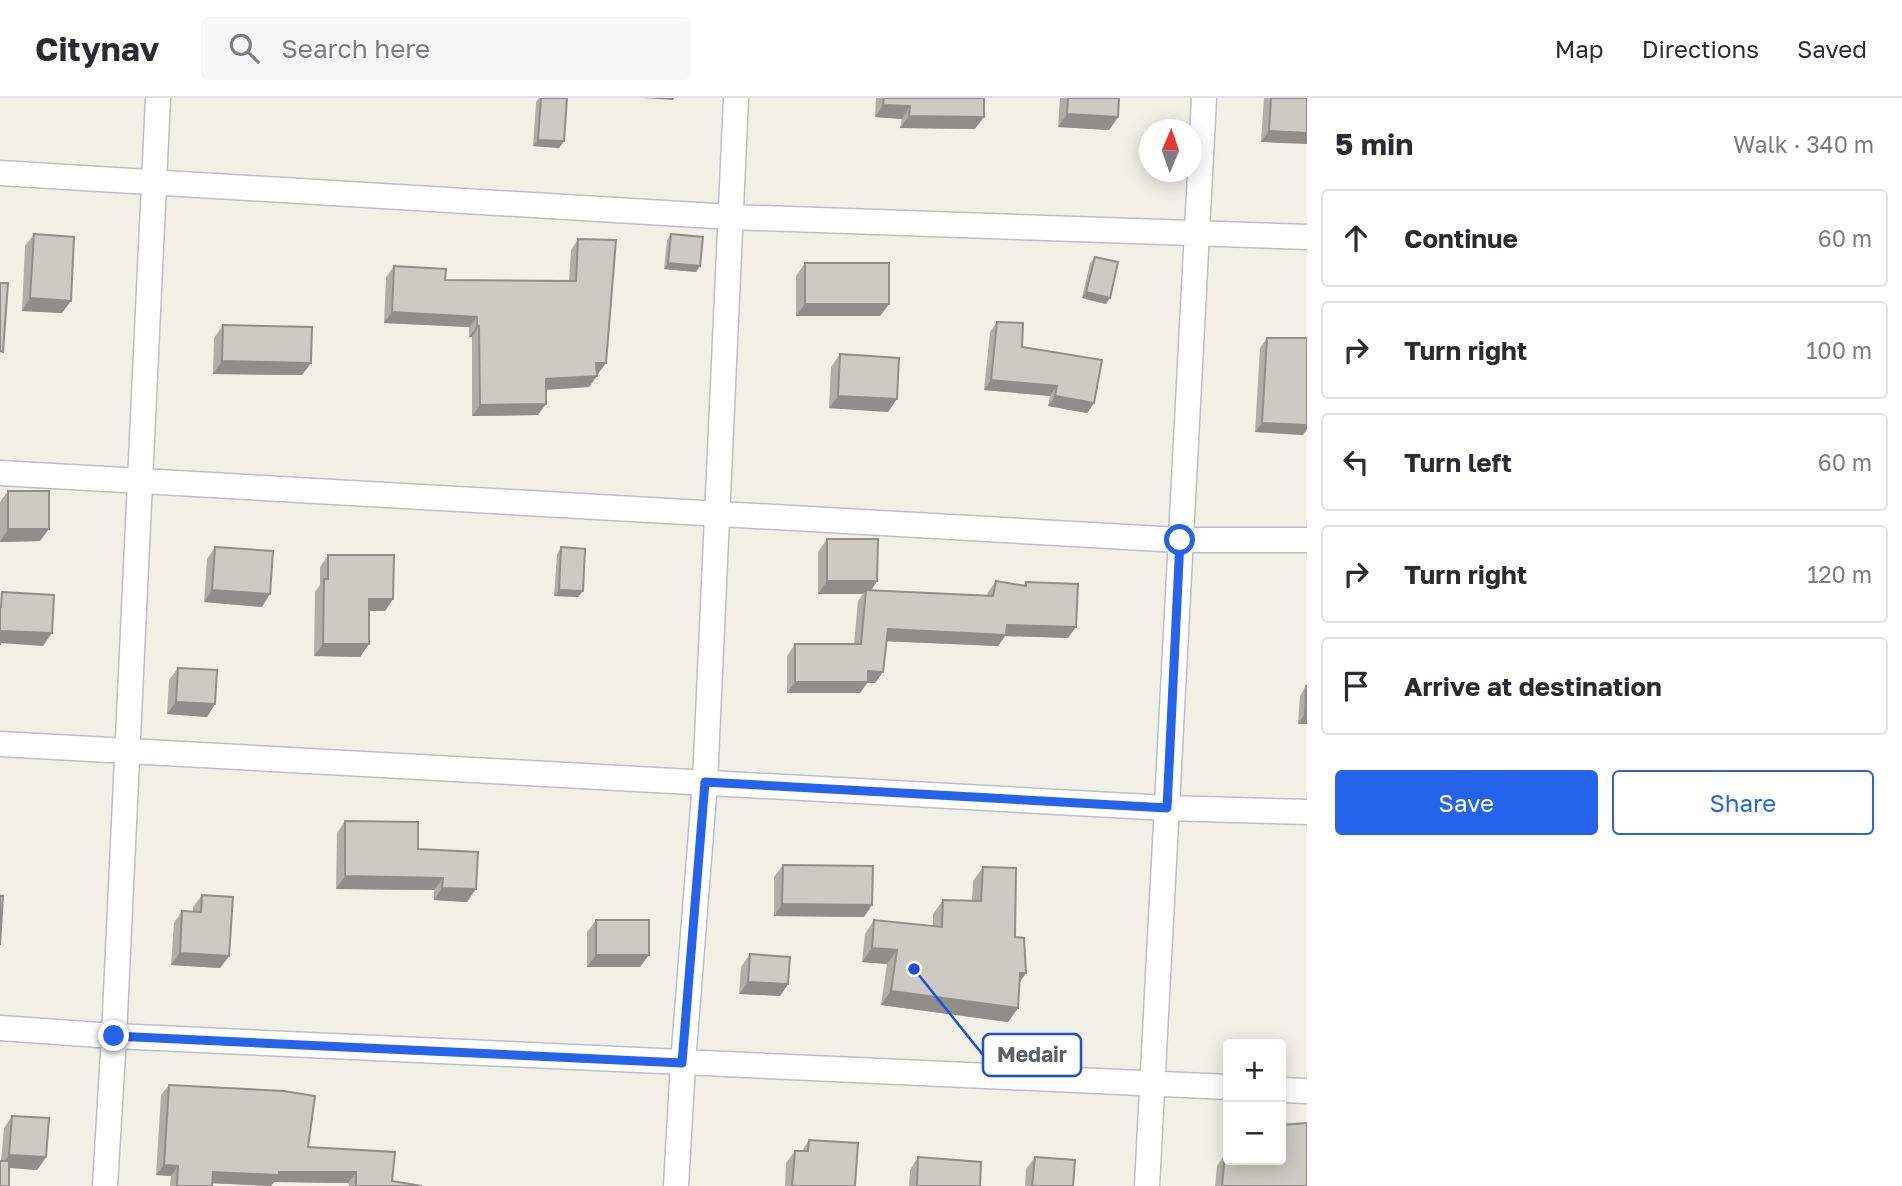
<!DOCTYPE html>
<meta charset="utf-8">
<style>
body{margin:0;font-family:"Golos Text",sans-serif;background:#f7f7f7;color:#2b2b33}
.controls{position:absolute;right:21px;bottom:21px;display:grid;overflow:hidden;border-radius:7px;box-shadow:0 4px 18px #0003}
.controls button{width:63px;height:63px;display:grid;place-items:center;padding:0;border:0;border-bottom:2px solid #e1e1e2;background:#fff;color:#2b2b33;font:35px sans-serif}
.compass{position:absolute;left:1139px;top:21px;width:63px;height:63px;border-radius:50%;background:#fff;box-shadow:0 4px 18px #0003;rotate:2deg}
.stop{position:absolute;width:21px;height:21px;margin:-16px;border:5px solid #2563eb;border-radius:50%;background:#fff}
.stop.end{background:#2563eb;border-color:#fff;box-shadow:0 2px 7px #0008}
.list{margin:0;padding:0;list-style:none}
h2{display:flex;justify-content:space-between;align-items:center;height:91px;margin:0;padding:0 28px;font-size:30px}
h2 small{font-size:23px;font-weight:400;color:#7c7c81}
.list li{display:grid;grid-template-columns:46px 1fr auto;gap:21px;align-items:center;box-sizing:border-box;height:98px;margin:0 14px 14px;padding:0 14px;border:2px solid #e1e1e2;border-radius:7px}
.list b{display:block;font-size:26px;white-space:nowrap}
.list em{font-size:23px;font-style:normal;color:#7c7c81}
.actions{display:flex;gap:14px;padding:21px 28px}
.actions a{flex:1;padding:16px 0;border:2px solid #2563eb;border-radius:7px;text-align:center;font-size:24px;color:#2563eb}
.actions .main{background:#2563eb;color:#fff}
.icon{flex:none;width:38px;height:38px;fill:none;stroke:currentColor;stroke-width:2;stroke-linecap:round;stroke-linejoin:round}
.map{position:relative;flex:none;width:1307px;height:1088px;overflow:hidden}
header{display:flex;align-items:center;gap:42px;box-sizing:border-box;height:98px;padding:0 35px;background:#fff;border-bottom:2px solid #e1e1e2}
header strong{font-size:33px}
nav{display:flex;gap:38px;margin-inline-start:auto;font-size:24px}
.search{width:490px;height:63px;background:#f7f7f7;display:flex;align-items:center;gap:18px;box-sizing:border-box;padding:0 24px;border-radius:7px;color:#7c7c81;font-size:26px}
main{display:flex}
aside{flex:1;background:#fff}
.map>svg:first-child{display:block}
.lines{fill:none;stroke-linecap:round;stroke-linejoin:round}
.street-casing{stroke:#bcbec3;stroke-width:27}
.street{stroke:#fff;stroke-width:24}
.wall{fill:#afafa8}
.shaded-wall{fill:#8f8e88}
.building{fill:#cccbc3;stroke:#8f8e88;stroke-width:2}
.route{stroke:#2563eb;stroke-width:9}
.leader{fill:none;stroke:#1d4ed8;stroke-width:2.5}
.callout-dot{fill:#1d4ed8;stroke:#fff;stroke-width:2.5}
.callout{fill:#fff;stroke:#1d4ed8;stroke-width:2.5}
.callout-label{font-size:21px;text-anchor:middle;font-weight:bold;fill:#5e6168}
</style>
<header>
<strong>Citynav</strong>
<div class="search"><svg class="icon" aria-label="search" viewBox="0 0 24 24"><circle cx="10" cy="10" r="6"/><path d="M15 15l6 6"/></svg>Search here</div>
<nav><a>Map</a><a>Directions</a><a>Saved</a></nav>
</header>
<main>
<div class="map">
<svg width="1307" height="1088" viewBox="0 0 1307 1088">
<rect width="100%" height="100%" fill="#f1f0e7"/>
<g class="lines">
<defs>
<path id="street" d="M 0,75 L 731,119 L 1307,139
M 0,375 L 1179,442 L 1307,442
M 0,646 L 1167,710 L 1307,714
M 0,930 L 114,938 L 1228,989
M 1281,992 L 1307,993
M 105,1088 L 114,938 L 158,0
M 676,1088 L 683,965 L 705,684 L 736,0
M 1147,1088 L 1204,0"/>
</defs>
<use href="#street" class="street-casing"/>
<use href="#street" class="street"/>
</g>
<path class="wall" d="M 539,0 L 567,0 L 564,43 L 559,50 L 533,48 L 536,4 Z
M 876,0 L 984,0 L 975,31 L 900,30 L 902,21 L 875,19 Z
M 1060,0 L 1119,0 L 1118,19 L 1109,32 L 1058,29 Z
M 1264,0 L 1307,0 L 1261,44 Z
M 34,136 L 62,215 L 22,213 L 25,148 Z
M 671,136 L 700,168 L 696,174 L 664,171 L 667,142 Z
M 578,141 L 598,276 L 597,276 L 589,289 L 546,292 L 538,317 L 472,318 L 472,239 L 469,239 L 469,229 L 384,225 L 386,179 L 394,168 L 445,182 L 569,183 L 571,152 Z
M 1095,159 L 1110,200 L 1106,206 L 1082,200 L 1090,165 Z
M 805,165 L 889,206 L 880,218 L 796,218 L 796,178 Z
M 997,224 L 1022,249 L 1094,305 L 1087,315 L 1048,308 L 1050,298 L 984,292 L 990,234 Z
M 223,227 L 302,277 L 213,276 L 214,240 Z
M 1267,240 L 1307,240 L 1307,331 L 1303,337 L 1255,334 L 1260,250 Z
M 840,256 L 888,314 L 829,310 L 831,269 Z
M 8,393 L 40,443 L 0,444 L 0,404 Z
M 827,441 L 877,483 L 871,492 L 987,498 L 988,494 L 996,483 L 1023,488 L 1026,484 L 1068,540 L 1005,538 L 998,548 L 886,543 L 883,574 L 875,585 L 867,585 L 860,595 L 787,595 L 787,558 L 795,546 L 854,546 L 858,503 L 863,496 L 818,496 L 818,454 Z
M 215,449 L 262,509 L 204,504 L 207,461 Z
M 561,449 L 583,493 L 578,499 L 554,498 L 557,456 Z
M 328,457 L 393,501 L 385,513 L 369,513 L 369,546 L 360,559 L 314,558 L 315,494 L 320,487 L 320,469 Z
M 178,570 L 215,606 L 207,619 L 167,616 L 169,582 Z
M 1306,588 L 1307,626 L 1298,626 L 1300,598 Z
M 345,723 L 418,751 L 467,804 L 434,802 L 434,792 L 336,791 L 337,735 Z
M 783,767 L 864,819 L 774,818 L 774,779 Z
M 983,769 L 1015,839 L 1026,875 L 1019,885 L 1018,910 L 1008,924 L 881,907 L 887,866 L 862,864 L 865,836 L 874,822 L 933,828 L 933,816 L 943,802 L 972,802 L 973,783 Z
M 202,797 L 229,858 L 220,870 L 171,867 L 174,825 L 182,813 L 193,813 L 193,809 Z
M 596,822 L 640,869 L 587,869 L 587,834 Z
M 750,856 L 788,886 L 780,898 L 739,896 L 741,869 Z
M 169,987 L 308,1049 L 392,1083 L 422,1088 L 349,1088 L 348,1085 L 274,1084 L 271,1088 L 213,1085 L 212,1088 L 170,1088 L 171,1078 L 156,1077 L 161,997 Z
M 12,1018 L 46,1059 L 37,1072 L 9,1070 L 1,1063 L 4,1030 Z
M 809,1042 L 855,1088 L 785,1088 L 786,1065 L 795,1053 L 802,1053 Z
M 1225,1056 L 1307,1088 L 1215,1088 L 1217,1068 Z
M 918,1059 L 980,1088 L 909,1088 L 910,1072 Z
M 1035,1059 L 1073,1088 L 1025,1088 L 1026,1071 Z"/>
<path class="shaded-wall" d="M 643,0 L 674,0 L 673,2 Z
M 883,7 L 910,8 L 902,21 L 875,19 Z
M 1067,16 L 1118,19 L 1109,32 L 1058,29 Z
M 909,18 L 984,19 L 975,31 L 900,30 Z
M 1269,33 L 1307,35 L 1307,46 L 1261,44 Z
M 538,42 L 564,43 L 559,50 L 533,48 Z
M 668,165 L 700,168 L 696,174 L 664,171 Z
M 1086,194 L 1110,200 L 1106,206 L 1082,200 Z
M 30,200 L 71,203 L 62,215 L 22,213 Z
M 805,206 L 889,206 L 880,218 L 796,218 Z
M 392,214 L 477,219 L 469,229 L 384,225 Z
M 477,228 L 479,228 L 472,239 L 469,239 Z
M 222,263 L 311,265 L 302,277 L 213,276 Z
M 596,265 L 606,265 L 598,276 L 588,275 Z
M 597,278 L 589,289 L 538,292 L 546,281 Z
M 991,282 L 1057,288 L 1050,298 L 984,292 Z
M 838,298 L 897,301 L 888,314 L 829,310 Z
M 1055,298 L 1094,305 L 1087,315 L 1048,308 Z
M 546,306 L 538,317 L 472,318 L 480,307 Z
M 1262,325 L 1307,327 L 1307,331 L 1303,337 L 1255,334 Z
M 8,431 L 49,431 L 40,443 L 0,444 Z
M 827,483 L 877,483 L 869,496 L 866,492 L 863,496 L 818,496 Z
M 212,492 L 270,496 L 262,509 L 204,504 Z
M 559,492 L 583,493 L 578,499 L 554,498 Z
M 369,501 L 393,501 L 385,513 L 361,513 Z
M 1007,527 L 1076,529 L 1068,540 L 1005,538 L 998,548 L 880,543 L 888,531 Z
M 1,533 L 52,535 L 43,548 L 0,545 Z
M 323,546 L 369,546 L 360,559 L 314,558 Z
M 868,573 L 883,574 L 875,585 L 867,585 L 860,595 L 787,595 L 795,584 Z
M 176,604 L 215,606 L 207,619 L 167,616 Z
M 1305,616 L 1307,616 L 1307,626 L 1298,626 Z
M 345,778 L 443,780 L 434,792 L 336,791 Z
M 442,790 L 476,791 L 467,804 L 434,802 Z
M 782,806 L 872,807 L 864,819 L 774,818 Z
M 872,850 L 897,852 L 887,866 L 862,864 Z
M 180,855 L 229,858 L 220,870 L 171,867 Z
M 596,857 L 649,857 L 640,869 L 587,869 Z
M 1020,875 L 1026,875 L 1016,889 Z
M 748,884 L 788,886 L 780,898 L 739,896 Z
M 891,893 L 1018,910 L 1008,924 L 881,907 Z
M 9,1057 L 46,1059 L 37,1072 L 1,1069 Z
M 164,1067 L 178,1068 L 171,1078 L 156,1077 Z
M 213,1074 L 356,1074 L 348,1085 L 274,1084 L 271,1088 L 206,1085 Z"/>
<path class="building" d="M 541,0 L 567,0 L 564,43 L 538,42 Z
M 884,0 L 984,0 L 984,19 L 909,18 L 910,8 L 883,7 Z
M 1068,0 L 1119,0 L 1118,19 L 1067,16 Z
M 1271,0 L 1307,0 L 1307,35 L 1269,33 Z
M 34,136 L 74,139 L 71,203 L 30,200 Z
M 671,136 L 703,139 L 700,168 L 668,165 Z
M 578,141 L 616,142 L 606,265 L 596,265 L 597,278 L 546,281 L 546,306 L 480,307 L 479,228 L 477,228 L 477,219 L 392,214 L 394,168 L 446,171 L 445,182 L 576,183 Z
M 1095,159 L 1118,164 L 1110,200 L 1086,194 Z
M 805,165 L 889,165 L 889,206 L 805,206 Z
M 0,185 L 8,185 L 3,254 L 0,253 Z
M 997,224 L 1023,225 L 1022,249 L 1102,262 L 1094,305 L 1055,298 L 1057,288 L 991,282 Z
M 223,227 L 312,229 L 311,265 L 222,263 Z
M 1267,240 L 1307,240 L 1307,327 L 1262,325 Z
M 840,256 L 899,260 L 897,301 L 838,298 Z
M 8,393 L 49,393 L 49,431 L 8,431 Z
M 827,441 L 878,441 L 877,483 L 827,483 Z
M 215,449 L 273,453 L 270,496 L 212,492 Z
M 561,449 L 585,451 L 583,493 L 559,492 Z
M 328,457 L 394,457 L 393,501 L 369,501 L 369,546 L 323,546 L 324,481 L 328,481 Z
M 996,483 L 1026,488 L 1026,484 L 1078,486 L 1076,529 L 1007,527 L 1006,537 L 888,531 L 883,574 L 868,573 L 868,584 L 795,584 L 795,546 L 861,546 L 866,492 L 993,498 Z
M 2,494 L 54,497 L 52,535 L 1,533 L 0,547 L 0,509 L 1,509 Z
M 178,570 L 217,572 L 215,606 L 176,604 Z
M 1306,588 L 1307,588 L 1307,616 L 1305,616 Z
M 345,723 L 418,724 L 418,751 L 478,754 L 476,791 L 442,790 L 443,780 L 345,778 Z
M 783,767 L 873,768 L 872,807 L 782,806 Z
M 983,769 L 1016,770 L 1015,839 L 1024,840 L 1026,875 L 1020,875 L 1018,910 L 891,893 L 897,852 L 872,850 L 874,822 L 942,829 L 943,802 L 981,803 Z
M 202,797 L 233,799 L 229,858 L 180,855 L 182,813 L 201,814 Z
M 0,798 L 3,798 L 0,847 Z
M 596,822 L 649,822 L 649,857 L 596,857 Z
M 750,856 L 790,859 L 788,886 L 748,884 Z
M 169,987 L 284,993 L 315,998 L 308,1049 L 395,1054 L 392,1083 L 422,1088 L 356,1088 L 356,1074 L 279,1074 L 279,1077 L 213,1074 L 212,1088 L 177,1088 L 178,1068 L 164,1067 Z
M 12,1018 L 49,1020 L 46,1059 L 9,1057 Z
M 1307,1025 L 1307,1088 L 1222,1088 L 1225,1056 L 1228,1056 L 1228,1062 L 1281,1062 L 1281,1027 Z
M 809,1042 L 858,1045 L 855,1088 L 792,1088 L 795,1053 L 808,1053 Z
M 918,1059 L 981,1064 L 980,1088 L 917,1088 Z
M 1035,1059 L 1075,1062 L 1073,1088 L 1032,1088 Z
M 0,1063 L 9,1063 L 9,1088 L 0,1088 Z"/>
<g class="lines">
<path class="route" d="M 114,938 L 682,965 L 705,684 L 1167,710 L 1180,442"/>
</g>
<path class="leader" d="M914 871L983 957"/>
<circle class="callout-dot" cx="914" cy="871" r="7"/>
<rect class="callout" x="983" y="936" width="98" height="42" rx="7"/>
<g class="callout-label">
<text x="1032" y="964">Medair</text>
</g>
</svg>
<div class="controls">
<button>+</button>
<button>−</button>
</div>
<svg class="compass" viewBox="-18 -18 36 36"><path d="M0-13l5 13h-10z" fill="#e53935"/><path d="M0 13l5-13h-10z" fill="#7c7c81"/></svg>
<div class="stop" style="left:1180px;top:442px"></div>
<div class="stop end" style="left:114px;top:938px"></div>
</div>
<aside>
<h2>5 min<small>Walk · 340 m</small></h2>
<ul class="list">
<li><svg class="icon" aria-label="ahead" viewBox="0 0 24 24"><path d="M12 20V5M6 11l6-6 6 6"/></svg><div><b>Continue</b></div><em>60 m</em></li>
<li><svg class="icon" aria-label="right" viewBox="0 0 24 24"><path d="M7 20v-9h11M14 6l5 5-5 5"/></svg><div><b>Turn right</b></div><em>100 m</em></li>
<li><svg class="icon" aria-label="left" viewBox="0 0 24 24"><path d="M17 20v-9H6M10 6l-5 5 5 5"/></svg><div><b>Turn left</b></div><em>60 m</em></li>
<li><svg class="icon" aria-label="right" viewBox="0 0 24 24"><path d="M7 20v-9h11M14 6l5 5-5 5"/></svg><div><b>Turn right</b></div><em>120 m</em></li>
<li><svg class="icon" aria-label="arrive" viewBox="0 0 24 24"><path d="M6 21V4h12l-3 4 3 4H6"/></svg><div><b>Arrive at destination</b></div></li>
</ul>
<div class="actions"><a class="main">Save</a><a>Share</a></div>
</aside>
</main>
